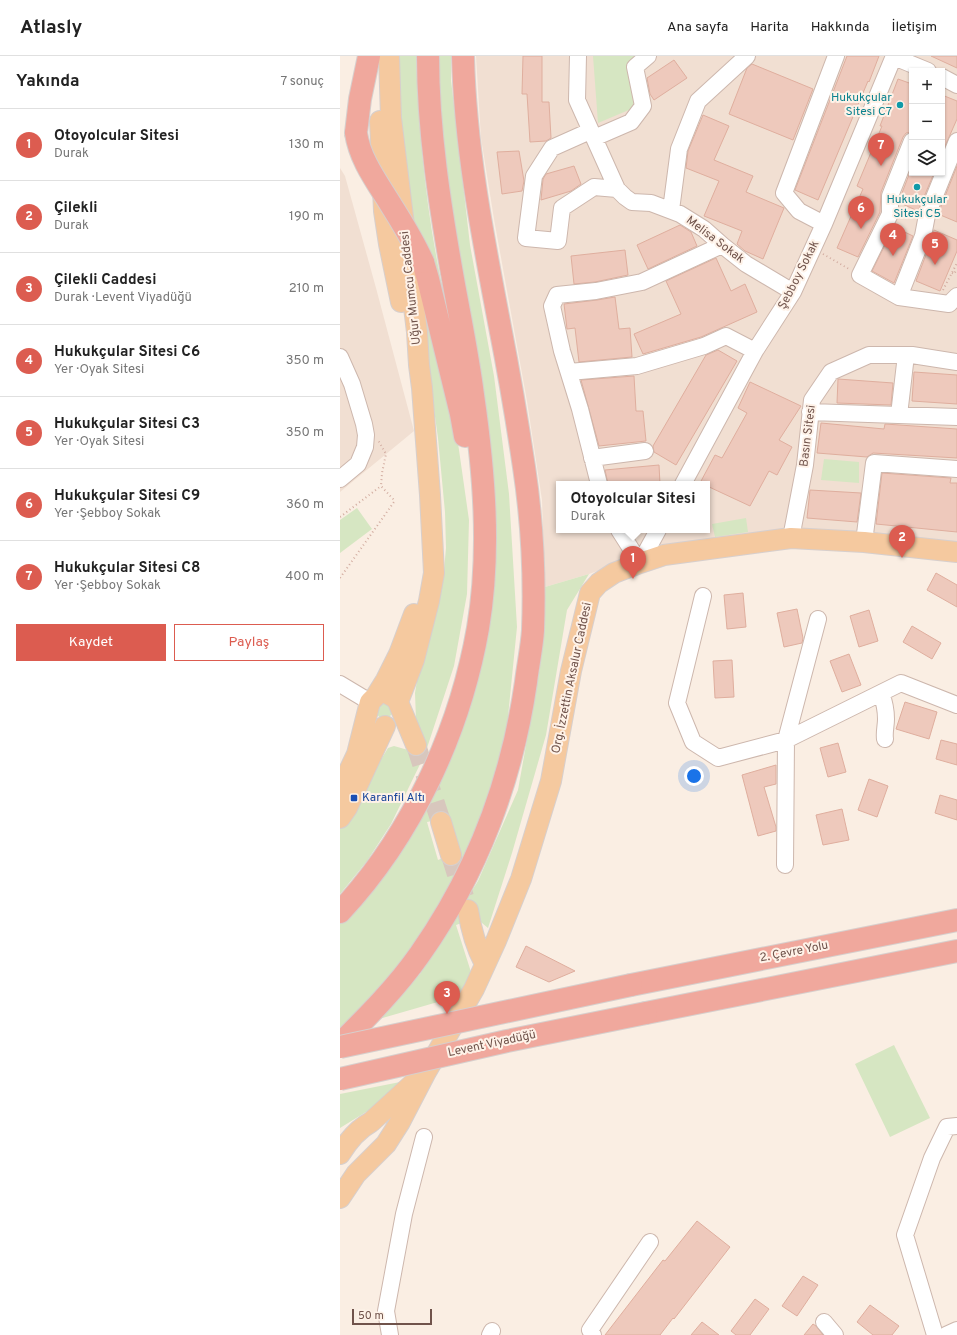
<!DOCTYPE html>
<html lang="tr">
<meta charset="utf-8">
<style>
body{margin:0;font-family:Overpass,sans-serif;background:#f2f2f2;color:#222}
.controls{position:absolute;right:12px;top:12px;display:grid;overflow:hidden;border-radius:0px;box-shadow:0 1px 3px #0004}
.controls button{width:36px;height:36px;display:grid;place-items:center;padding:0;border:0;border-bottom:1px solid #e0e0e0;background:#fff;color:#222;font:20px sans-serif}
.scale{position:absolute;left:12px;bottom:10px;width:80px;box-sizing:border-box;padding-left:4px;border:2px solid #70534b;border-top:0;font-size:11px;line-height:14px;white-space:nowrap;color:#70534b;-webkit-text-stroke:3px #fef2e8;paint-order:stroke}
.you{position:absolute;left:354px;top:720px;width:14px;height:14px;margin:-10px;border:3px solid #fff;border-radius:50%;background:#1a73e8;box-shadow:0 0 0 6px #1a73e833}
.badge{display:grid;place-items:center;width:26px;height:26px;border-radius:50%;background:#dc5c50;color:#fff;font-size:13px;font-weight:700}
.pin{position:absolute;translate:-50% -33px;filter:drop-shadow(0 1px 2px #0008)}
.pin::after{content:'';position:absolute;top:21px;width:14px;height:12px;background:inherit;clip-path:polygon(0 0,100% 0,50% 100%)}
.popup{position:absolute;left:216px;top:425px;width:154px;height:52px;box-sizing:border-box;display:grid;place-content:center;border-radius:0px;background:#fff;filter:drop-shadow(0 1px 3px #0005);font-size:13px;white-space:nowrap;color:#767676}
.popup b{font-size:15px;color:#222}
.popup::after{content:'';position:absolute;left:50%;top:100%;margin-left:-8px;border:8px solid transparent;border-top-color:#fff}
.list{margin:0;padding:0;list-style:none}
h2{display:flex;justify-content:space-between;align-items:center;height:52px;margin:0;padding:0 16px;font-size:17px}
h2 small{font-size:13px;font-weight:400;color:#767676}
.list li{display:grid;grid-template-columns:26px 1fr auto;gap:12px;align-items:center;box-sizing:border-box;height:72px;padding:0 16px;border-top:1px solid #e0e0e0}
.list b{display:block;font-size:15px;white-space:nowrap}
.list p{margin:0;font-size:13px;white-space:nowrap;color:#767676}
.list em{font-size:13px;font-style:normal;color:#767676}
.actions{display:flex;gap:8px;padding:12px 16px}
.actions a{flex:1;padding:9px 0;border:1px solid #dc5c50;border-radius:0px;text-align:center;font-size:14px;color:#dc5c50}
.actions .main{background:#dc5c50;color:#fff}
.icon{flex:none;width:22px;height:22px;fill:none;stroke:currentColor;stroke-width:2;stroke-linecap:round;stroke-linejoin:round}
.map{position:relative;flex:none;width:617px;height:1279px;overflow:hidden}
header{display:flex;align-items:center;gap:24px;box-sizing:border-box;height:56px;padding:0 20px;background:#fff;border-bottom:1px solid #e0e0e0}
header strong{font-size:19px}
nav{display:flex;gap:22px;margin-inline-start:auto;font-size:14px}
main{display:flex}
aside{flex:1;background:#fff}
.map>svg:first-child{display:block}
.residential{fill:#f1dfd2;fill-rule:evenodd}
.green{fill:#d6e6c2;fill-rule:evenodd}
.building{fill:#eec9bc;stroke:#dfae9e}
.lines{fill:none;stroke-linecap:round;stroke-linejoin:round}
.major-tunnel{stroke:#d8c7bd;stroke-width:20;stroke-dasharray:20 10;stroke-linecap:butt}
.minor-casing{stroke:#cdb7ad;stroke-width:18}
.major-casing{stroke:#d7cfcd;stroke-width:22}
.highway-casing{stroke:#d7cfcd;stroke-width:24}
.path{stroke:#d2aca0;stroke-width:2;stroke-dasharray:1 3;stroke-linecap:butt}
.minor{stroke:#fff;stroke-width:16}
.major{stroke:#f5c99f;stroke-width:20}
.highway{stroke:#f0a89d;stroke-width:22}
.highway-bridge-casing{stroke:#d7cfcd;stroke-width:24;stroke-linecap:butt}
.highway-bridge{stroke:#f0a89d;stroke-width:22}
.culture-dot{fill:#0f9aa8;stroke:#fef2e8;stroke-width:1.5}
.transit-dot{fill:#1a4fb4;stroke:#fef2e8;stroke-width:1.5}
.labels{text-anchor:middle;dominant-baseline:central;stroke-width:4;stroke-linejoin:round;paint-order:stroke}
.culture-label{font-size:12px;fill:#0d838f;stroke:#fef2e8;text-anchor:end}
.street-label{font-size:12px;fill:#70534b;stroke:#fef2e8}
.transit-label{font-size:12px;fill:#164399;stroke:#fef2e8;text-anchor:start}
</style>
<header>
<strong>Atlasly</strong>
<nav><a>Ana sayfa</a><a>Harita</a><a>Hakkında</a><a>İletişim</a></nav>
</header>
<main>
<aside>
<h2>Yakında<small>7 sonuç</small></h2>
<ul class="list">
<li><span class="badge">1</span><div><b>Otoyolcular Sitesi</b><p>Durak</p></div><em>130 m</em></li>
<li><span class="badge">2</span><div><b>Çilekli</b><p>Durak</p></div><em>190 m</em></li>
<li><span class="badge">3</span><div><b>Çilekli Caddesi</b><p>Durak · Levent Viyadüğü</p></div><em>210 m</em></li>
<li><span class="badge">4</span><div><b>Hukukçular Sitesi C6</b><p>Yer · Oyak Sitesi</p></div><em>350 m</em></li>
<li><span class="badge">5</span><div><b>Hukukçular Sitesi C3</b><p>Yer · Oyak Sitesi</p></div><em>350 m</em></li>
<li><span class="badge">6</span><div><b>Hukukçular Sitesi C9</b><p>Yer · Şebboy Sokak</p></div><em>360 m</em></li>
<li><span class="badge">7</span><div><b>Hukukçular Sitesi C8</b><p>Yer · Şebboy Sokak</p></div><em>400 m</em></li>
</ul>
<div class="actions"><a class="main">Kaydet</a><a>Paylaş</a></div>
</aside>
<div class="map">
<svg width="617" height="1279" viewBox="0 0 617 1279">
<rect width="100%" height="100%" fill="#faeee3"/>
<path class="residential" d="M 136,0 L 617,0 L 617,486 L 601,484 L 459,475 L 321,492 L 249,518 L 205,531 L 202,444 L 187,345 L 154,163 L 141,82 ZM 572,15 L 602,15 L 602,117 L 572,117 ZM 219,428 L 367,428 L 367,474 L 219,474 Z
M 0,112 L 5,120 L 36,232 L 74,375 L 0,436 Z"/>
<path class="green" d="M 56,0 L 76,0 C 79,83 87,166 106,247 L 105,248 L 68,161 Z
M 95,0 L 111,0 L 111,24 L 130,189 L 154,320 L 169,438 L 177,571 L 165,690 L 151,737 L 110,834 L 81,881 L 48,926 L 8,970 L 0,972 L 0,867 L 12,855 L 132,634 L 146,588 L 151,530 L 103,102 ZM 108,762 L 120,795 L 98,804 L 87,766 Z
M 253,0 L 299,0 L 296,51 L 258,67 Z
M 75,218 L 114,359 L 129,464 L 127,538 L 114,610 L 85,698 L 51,768 L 27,805 L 0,838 L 0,771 L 48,692 L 54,690 L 68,694 L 83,690 L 76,664 L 75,637 L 81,600 L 94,567 L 103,525 L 106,492 L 105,456 L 98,382 Z
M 484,403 L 519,406 L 519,427 L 481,424 Z
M 17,452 L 32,473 L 0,497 L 0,464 Z
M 406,462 L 408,476 L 375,481 L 372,468 Z
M 249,518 L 227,554 L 206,679 L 172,797 L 148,872 L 136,862 L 116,869 L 131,916 L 122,939 L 39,963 L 80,918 L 138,825 L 178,734 L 200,611 L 205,531 Z
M 47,644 L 53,657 L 49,661 L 40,662 L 36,657 L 35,651 Z
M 554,989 L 590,1062 L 550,1081 L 515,1008 Z
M 70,1024 L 34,1051 L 0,1072 L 0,1038 Z"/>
<path class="building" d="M 183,0 L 202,0 L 202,46 L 209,46 L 211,82 L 206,85 L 190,86 L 187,38 L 182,38 Z
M 507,0 L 539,0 L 529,26 L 528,25 L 478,144 L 455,134 Z
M 591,0 L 617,0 L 617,12 Z
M 334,4 L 347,22 L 314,44 L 310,38 L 307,22 Z
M 412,8 L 473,33 L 453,84 L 389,58 L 407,12 Z
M 558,23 L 572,28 L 572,76 L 566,77 L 563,81 L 541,136 L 540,156 L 518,201 L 497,192 L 523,133 L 517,130 L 542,70 L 540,70 Z
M 602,39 L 617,45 L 617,63 L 602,97 Z
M 363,59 L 389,70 L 374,104 L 413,120 L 406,136 L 444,152 L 423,203 L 405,195 L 397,188 L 402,175 L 364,160 L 379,125 L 346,112 L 348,95 Z
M 179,95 L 184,125 L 182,135 L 162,138 L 157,96 Z
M 234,110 L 241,128 L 231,135 L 201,144 L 203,123 L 206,118 Z
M 617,110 L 617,166 L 598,158 Z
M 572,111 L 572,117 L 594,117 L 578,155 L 560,147 L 560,142 Z
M 340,169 L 351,176 L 357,190 L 308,213 L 297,189 Z
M 554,171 L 573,180 L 554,227 L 532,215 Z
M 594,174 L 617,184 L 617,195 L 600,235 L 576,225 L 592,183 Z
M 285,194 L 288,219 L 255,226 L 234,228 L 231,200 Z
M 376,202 L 391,235 L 405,228 L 417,256 L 361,281 L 303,298 L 294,278 L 341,258 L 326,225 Z
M 275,241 L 279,273 L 290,272 L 292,301 L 239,306 L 235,272 L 227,273 L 224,248 L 257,244 Z
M 378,294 L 397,305 L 336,409 L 314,396 L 313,390 L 366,299 Z
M 574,316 L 617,319 L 617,348 L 572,345 Z
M 294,320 L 296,355 L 303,355 L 306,385 L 259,390 L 241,324 Z
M 498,323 L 553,327 L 551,349 L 497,347 Z
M 410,326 L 461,350 L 439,384 L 452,391 L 437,419 L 429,415 L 410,450 L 367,430 L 367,428 L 360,427 L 375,399 L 382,402 L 407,357 L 398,352 Z
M 481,367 L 544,373 L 545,368 L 617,373 L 617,402 L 533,397 L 527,401 L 477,397 Z
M 319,409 L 320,428 L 268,428 L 265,414 Z
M 542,417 L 611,422 L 610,427 L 617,427 L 617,476 L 536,468 Z
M 470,434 L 521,437 L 517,466 L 467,462 Z
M 596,517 L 617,529 L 617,551 L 587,534 Z
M 403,537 L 406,571 L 387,573 L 384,539 Z
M 457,553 L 463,582 L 462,587 L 444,591 L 437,557 Z
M 529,554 L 538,585 L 519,591 L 510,560 Z
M 572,570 L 601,587 L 592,603 L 563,586 Z
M 509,598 L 521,629 L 502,636 L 490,605 Z
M 392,604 L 394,641 L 375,642 L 373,605 Z
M 565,646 L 597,656 L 589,683 L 556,673 Z
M 601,684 L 617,688 L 617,709 L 596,703 Z
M 498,687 L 506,716 L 488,721 L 480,692 Z
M 436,709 L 436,728 L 424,731 L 436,771 L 436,775 L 418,780 L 402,719 Z
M 529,723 L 548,730 L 537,761 L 518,754 Z
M 600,739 L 617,744 L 617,764 L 595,757 Z
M 502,753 L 509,784 L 483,789 L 476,759 Z
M 186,890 L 235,915 L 209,926 L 176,911 Z
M 357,1165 L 390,1191 L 334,1263 L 333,1262 L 320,1279 L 265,1279 L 323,1204 L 325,1205 Z
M 463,1220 L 478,1229 L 457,1260 L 442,1250 Z
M 415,1243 L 429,1253 L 410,1279 L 396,1279 L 391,1275 Z
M 530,1249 L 559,1270 L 552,1279 L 533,1279 L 517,1266 Z
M 362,1266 L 379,1279 L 351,1279 Z
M 473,1268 L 476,1270 L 483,1279 L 464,1279 Z"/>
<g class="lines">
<path class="major-tunnel" d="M 76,689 L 101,766
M 111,799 L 124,841"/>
<defs>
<path id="minor" d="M 238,0 L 237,44 L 277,133 L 285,141 L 292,146 L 311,147 L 340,158 L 364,173 L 382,189 L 406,208 L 453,236
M 554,1 L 588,15
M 602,21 L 617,29
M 250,75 L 212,92 L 194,120 L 186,182 L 218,185 L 222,152 L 254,131 L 277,133
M 254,82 L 291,66 L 303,50 L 295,11 L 308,0
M 572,85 L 550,140 L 550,158 L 520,219 L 559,241 L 609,248 L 617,240
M 331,154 L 339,93 L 358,45 L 407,0
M 484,168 L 459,155 L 444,137 L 496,0
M 559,241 L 583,180 L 587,159 L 617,85
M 0,301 L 12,328 L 24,368 L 26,379 L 25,391 L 18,408 L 0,423
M 229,316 L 297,310 L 364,290 L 386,280 L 415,295
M 470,356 L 617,361
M 559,359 L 566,299
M 252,402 L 305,395
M 259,428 L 240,353 L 222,295 L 212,250 L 217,239 L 256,235 L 302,226 L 382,189
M 343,428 L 415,295 L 453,236 L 484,168 L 554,0
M 279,474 L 300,507 L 318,474
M 451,482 L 465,409 L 472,344 L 491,316 L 529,299 L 572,299 L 617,306
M 524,486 L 534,407 L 617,413
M 363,540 L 337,647 L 353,686 L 378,702 L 446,684 L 561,627 L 617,649
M 0,628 L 30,646
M 541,637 C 544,645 546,654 546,663 C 546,670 544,676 545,683
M 445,809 L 446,684 L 478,563
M 484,1266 L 495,1279
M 50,1279 L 46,1255 L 64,1158 L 84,1081
M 150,1279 L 152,1275
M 253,1279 L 250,1274 L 310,1186
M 595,1279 L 565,1179 L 592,1102 L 607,1071 L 617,1070
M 606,1279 L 617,1274"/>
<path id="major" d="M 49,0 L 51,62 L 77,276 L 79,309 L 82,332 L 90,439 L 94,517 L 89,545 L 74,604 L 58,646
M 40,65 L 44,155 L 49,188 L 61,246
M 48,638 L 55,642 L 58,646 L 76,689
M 0,734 L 17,698 L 30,646 L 36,640 L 46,624 L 59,598 L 74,558
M 0,762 L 7,752 L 45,670
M 101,766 L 111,799
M 128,854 C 131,874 136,891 145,908
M 0,1098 C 8,1085 18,1073 31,1066 L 77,1024
M 0,1142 L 16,1118 L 46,1088 L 60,1066 L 86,1016 L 134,933 L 156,885 L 181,823 L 211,725 L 231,615 L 250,537 L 259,527 L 274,517 L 300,507 L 324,499 L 451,482 L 524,486 L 617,496"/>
<path id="highway" d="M 16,77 L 20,43 L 29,0
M 83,206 L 88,223 L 121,358 L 125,380
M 0,856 C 72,779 120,675 138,572 C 151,495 144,415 133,339 C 128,300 120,262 113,223 C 100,150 88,75 88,0
M 291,929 L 617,864
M 306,957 L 617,895
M 0,988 C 28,960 57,931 80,898 C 137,817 172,723 186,626 C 188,609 192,591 193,574 C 195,520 192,464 184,411 C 177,364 169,317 160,271 C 143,182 125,91 123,0"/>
</defs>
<use href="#minor" class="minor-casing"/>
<use href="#major" class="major-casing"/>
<use href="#highway" class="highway-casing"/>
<path class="path" d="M 483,198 L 509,213
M 612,217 L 614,218 L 617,213
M 603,234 L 617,207
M 0,461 L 41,430
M 0,522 L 54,446 L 53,443 L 41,430 L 42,417 L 46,398 L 38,384"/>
<use href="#minor" class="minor"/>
<use href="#major" class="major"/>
<use href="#highway" class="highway"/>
<defs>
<path id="highway-bridge" d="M 16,77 C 20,104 37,126 51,149 C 63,168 74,186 83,206
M 0,991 L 291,929
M 0,1023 L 167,985 L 306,957"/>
</defs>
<use href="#highway-bridge" class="highway-bridge-casing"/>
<use href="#highway-bridge" class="highway-bridge"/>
</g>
<g class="culture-dot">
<circle cx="560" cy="49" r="4"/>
<circle cx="577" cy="131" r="4"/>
</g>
<rect class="transit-dot" x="10" y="738" width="8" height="8" rx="2"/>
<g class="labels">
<g class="culture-label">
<text x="552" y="42">Hukukçular<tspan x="552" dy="14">Sitesi C7</tspan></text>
<text x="577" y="144" text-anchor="middle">Hukukçular<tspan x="577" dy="14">Sitesi C5</tspan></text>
</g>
<g class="street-label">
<text transform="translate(375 184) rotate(37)">Melisa Sokak</text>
<text transform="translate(459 219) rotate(-63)">Şebboy Sokak</text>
<text transform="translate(71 232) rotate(-96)">Uğur Mumcu Caddesi</text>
<text transform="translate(468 380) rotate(-83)">Basın Sitesi</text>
<text transform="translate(232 622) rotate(-78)">Org. İzzettin Aksalur Caddesi</text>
<text transform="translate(454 896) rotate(-11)">2. Çevre Yolu</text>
<text transform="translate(152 988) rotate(-12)">Levent Viyadüğü</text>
</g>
<g class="transit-label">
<text x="22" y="742">Karanfil Altı</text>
</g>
</g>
</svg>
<div class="controls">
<button>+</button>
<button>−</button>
<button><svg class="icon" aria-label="layers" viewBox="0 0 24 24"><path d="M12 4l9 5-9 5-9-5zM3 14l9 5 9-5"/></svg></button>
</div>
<div class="scale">50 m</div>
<div class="you"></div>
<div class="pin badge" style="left:293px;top:523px">1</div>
<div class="popup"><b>Otoyolcular Sitesi</b>Durak</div>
<div class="pin badge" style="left:562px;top:502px">2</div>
<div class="pin badge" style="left:107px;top:958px">3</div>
<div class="pin badge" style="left:553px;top:200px">4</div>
<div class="pin badge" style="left:595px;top:209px">5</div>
<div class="pin badge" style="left:521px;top:173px">6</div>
<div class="pin badge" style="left:541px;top:110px">7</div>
</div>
</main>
